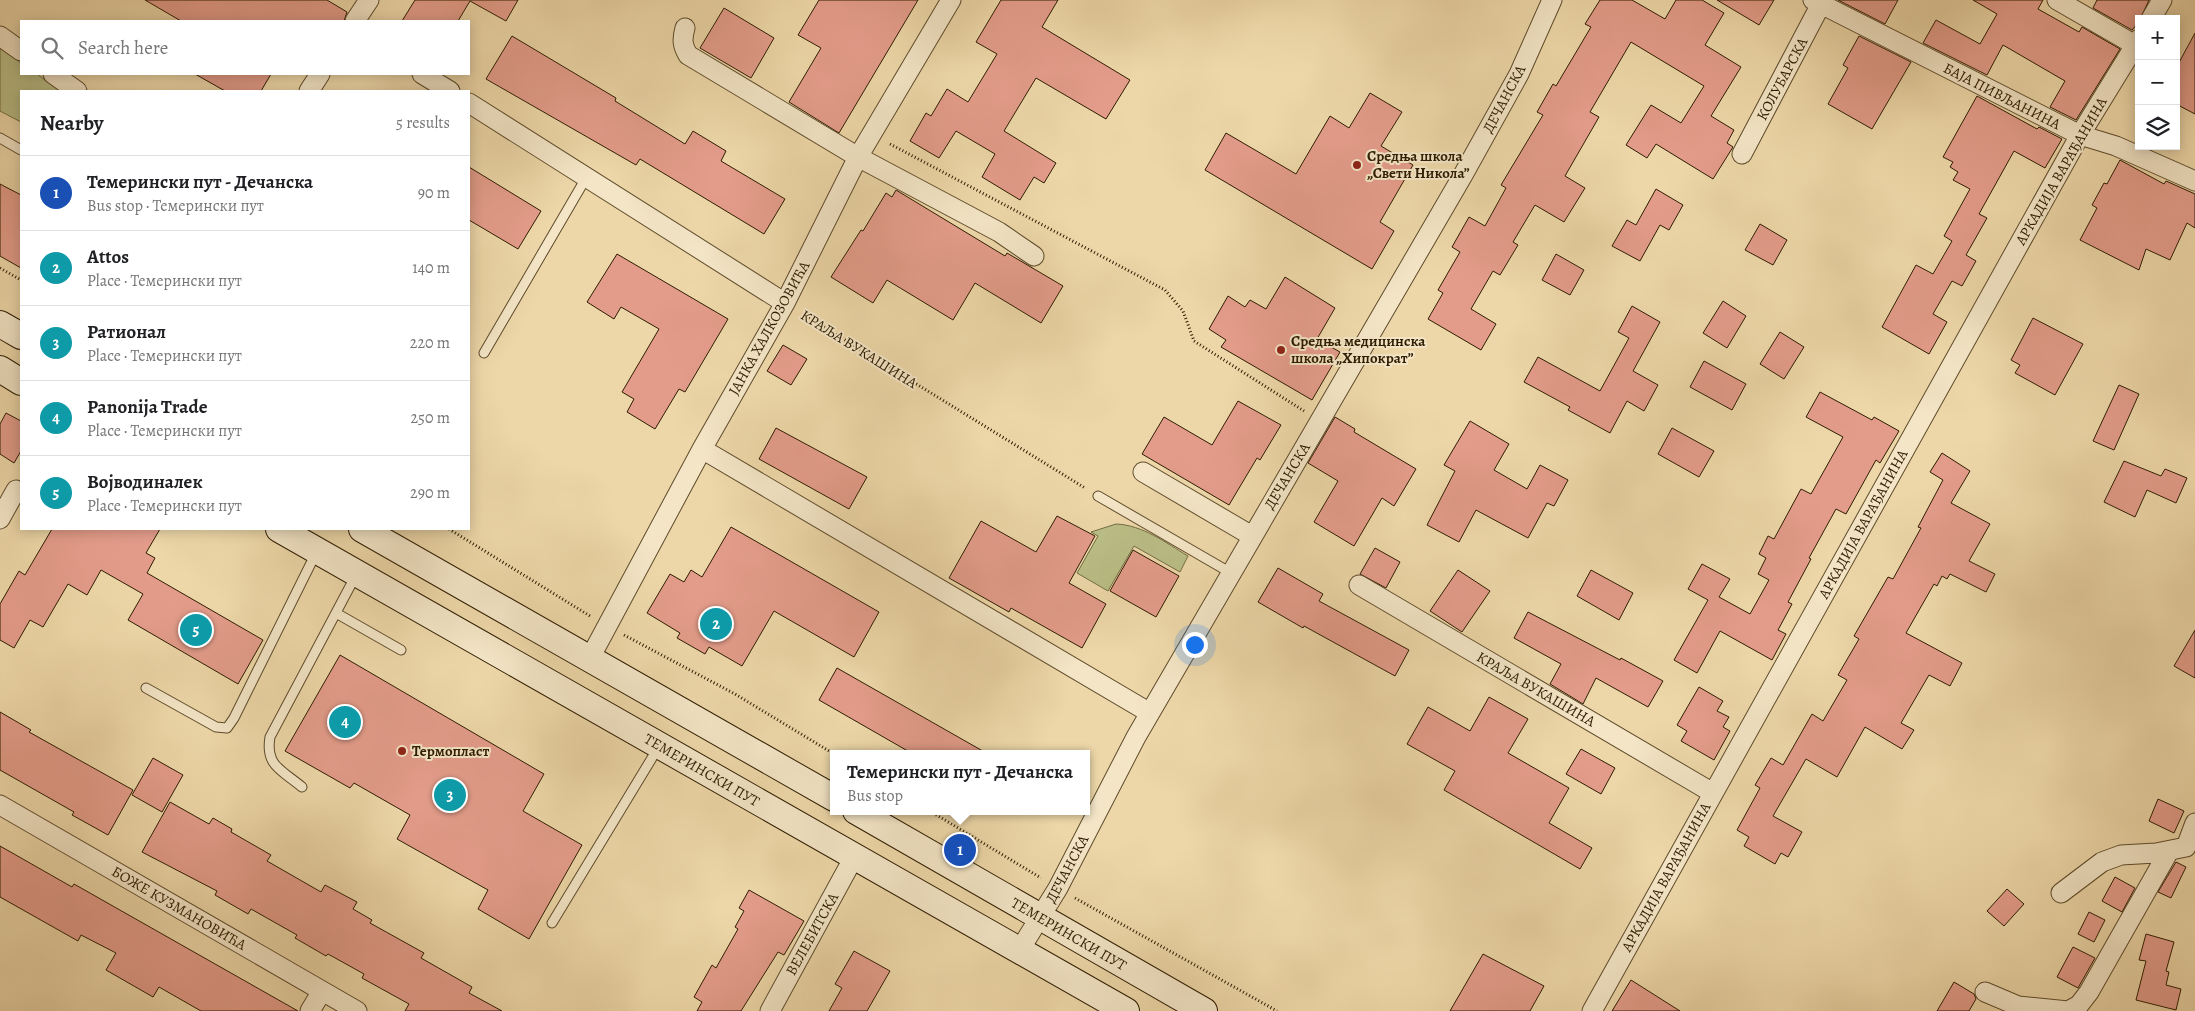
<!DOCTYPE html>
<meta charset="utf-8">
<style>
body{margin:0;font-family:Alegreya,serif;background:#f2f2f2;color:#202124}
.controls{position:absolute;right:15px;top:15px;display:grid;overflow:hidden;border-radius:0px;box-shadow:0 2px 12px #0003}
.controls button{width:45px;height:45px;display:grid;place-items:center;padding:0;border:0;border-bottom:1px solid #e0e0e0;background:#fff;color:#202124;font:25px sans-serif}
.you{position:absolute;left:1194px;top:644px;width:18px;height:18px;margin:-12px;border:4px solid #fff;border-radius:50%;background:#1a73e8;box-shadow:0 0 0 8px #1a73e833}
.badge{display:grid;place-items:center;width:32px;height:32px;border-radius:50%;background:#d93025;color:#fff;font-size:16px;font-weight:700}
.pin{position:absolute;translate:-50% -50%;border:2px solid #fff;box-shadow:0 1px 5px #0006}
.popup{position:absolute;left:830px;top:750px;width:260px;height:65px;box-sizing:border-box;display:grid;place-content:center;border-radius:0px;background:#fff;filter:drop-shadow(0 1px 4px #0005);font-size:16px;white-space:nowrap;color:#757577}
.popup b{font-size:19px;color:#202124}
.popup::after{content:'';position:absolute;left:50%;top:100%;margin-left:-10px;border:10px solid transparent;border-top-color:#fff}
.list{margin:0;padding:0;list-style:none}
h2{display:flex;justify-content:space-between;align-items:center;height:65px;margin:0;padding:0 20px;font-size:21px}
h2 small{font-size:16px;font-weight:400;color:#757577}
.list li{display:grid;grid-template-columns:32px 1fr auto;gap:15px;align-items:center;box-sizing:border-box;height:75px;padding:0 20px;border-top:1px solid #e0e0e0}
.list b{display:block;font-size:19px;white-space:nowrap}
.list p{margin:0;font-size:16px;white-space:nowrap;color:#757577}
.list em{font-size:16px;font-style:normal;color:#757577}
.icon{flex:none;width:28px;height:28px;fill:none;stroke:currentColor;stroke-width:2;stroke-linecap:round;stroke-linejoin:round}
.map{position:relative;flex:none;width:2195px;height:1011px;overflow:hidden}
.search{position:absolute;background:#fff;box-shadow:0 2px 12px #0003;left:20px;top:20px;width:450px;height:55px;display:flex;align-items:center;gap:12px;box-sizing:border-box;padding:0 18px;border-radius:0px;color:#757577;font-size:19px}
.panel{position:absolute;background:#fff;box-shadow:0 2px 12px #0003;left:20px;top:90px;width:450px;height:440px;border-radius:0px}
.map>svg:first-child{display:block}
.green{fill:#babe86;stroke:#746d44}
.building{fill:#e39c8a;stroke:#2e1c01}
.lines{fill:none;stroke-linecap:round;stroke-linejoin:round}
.lane-casing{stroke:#5e4b2b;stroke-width:11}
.street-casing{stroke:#5e4b2b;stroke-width:21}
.secondary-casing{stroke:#2e1c01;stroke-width:28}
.path{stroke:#2e1c01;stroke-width:3;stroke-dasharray:1 2.5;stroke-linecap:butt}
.lane{stroke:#f3e5c6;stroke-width:9}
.street{stroke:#f3e5c6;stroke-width:19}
.secondary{stroke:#f3e5c6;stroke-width:26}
.poi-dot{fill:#8f2418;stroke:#f3e5c6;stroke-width:2}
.labels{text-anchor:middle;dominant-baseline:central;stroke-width:4;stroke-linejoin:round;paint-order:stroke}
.street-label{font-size:15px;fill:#2e1c01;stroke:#f3e5c6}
.poi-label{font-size:15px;font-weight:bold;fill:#2e1c01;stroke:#f3e5c6;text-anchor:start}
</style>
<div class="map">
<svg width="2195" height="1011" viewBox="0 0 2195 1011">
<rect width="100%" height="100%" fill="#edd7a8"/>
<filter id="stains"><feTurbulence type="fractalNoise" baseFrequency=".004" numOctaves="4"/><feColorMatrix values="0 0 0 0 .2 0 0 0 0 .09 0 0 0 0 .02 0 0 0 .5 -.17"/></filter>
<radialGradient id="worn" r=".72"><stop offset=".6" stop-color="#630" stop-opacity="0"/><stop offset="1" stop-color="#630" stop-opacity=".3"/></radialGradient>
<path class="green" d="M 0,47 L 21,63 L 21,74 L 37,74 L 60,91 L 21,91 L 21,122 L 0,111 Z
M 1116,524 C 1143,525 1166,543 1188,556 L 1180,572 L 1134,546 L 1108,591 L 1077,573 L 1098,536 L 1091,532 Z"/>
<path class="building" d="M 145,0 L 327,0 L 347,12 L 344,21 L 181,21 Z
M 415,0 L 518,0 L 506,21 L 470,1 L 458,21 L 402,21 Z
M 819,0 L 918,0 L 839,133 L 789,102 L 821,48 L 798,35 Z
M 1001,0 L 1058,0 L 1042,27 L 1130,80 L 1106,119 L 1036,78 L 1004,131 L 1056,163 L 1044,183 L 1034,177 L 1020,200 L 982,177 L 995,154 L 956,131 L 939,158 L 910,141 L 926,113 L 931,116 L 947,89 L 968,102 L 997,54 L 976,42 Z
M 1600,0 L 1632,0 L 1665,19 L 1676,0 L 1702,0 L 1724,13 L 1705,45 L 1741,67 L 1711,116 L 1734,130 L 1727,143 L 1733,147 L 1713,179 L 1656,144 L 1647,158 L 1626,145 L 1651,105 L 1681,123 L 1704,86 L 1631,42 L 1590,112 L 1599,117 L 1565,176 L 1585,188 L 1564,222 L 1535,205 L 1513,242 L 1518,245 L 1500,275 L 1493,271 L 1471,309 L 1496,324 L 1481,350 L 1428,319 L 1443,293 L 1438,290 L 1460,252 L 1452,247 L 1469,217 L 1485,226 L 1506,188 L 1501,185 L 1543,115 L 1537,112 L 1553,84 L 1556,86 L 1591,27 L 1585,24 Z
M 1717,0 L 1774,0 L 1759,25 Z
M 1838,0 L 1898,0 L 1885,24 Z
M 1973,0 L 2043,0 L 2038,9 L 2079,32 L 2082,27 L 2120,49 L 2076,120 L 2050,107 L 2065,81 L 2003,45 L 1987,75 L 1923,43 L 1936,20 L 1980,44 L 1997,14 Z
M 2097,0 L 2149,0 L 2139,22 L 2132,30 L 2093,8 Z
M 724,8 L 774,38 L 751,78 L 700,48 Z
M 2195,33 L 2195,114 L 2176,104 L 2176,68 Z
M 512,36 L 616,98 L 615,101 L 685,144 L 693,131 L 726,151 L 721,161 L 785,199 L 764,234 L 640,159 L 636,165 L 486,79 Z
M 1859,36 L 1911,62 L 1872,129 L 1828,104 L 1848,68 L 1843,65 Z
M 195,74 L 271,74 L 261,91 L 225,91 Z
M 1370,93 L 1402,112 L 1381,146 L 1413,165 L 1380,222 L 1394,231 L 1372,269 L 1205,170 L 1226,133 L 1296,174 L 1330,116 L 1349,128 Z
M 1977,96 L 2037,129 L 2039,127 L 2062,139 L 2045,168 L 2014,151 L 1979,214 L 1987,218 L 1966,255 L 1976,261 L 1962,286 L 1952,281 L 1933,314 L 1947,322 L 1929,354 L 1882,327 L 1916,265 L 1933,274 L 1952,241 L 1944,236 L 1970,189 L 1953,180 L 1958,172 L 1950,167 L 1953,162 L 1943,157 Z
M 2120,160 L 2164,184 L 2166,181 L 2195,194 L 2195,228 L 2187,223 L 2170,260 L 2146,249 L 2139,270 L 2080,240 L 2097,208 L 2092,205 L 2104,183 L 2107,184 Z
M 469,167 L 541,211 L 518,249 L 469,220 Z
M 0,184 L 21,195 L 21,268 L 0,256 Z
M 1656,189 L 1683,205 L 1669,230 L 1660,225 L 1640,261 L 1612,246 L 1627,220 L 1636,225 Z
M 896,190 L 1005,256 L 1007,253 L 1063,286 L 1041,323 L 975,283 L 953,320 L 887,280 L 873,303 L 831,277 L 861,230 L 863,231 L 886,193 L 892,197 Z
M 1760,224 L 1787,240 L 1773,265 L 1745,250 Z
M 617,254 L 728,319 L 685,392 L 679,389 L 655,429 L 627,412 L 634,399 L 622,392 L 659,329 L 621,307 L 614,319 L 587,302 Z
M 1556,254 L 1584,270 L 1570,295 L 1542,280 Z
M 1285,277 L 1335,308 L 1317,339 L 1340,352 L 1312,400 L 1221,347 L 1226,340 L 1209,329 L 1228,296 L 1245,307 L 1250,300 L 1266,309 Z
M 1723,301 L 1746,316 L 1727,348 L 1703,333 Z
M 1632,306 L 1660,322 L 1633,371 L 1658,385 L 1644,411 L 1627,401 L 1610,433 L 1568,410 L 1570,407 L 1524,382 L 1538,357 L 1600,391 L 1629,338 L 1618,332 Z
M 2033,318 L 2083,344 L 2055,395 L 2015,373 L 2020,365 L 2011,360 Z
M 1780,332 L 1804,347 L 1784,379 L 1760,364 Z
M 783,345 L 807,359 L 791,385 L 767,371 Z
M 1704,361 L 1746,384 L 1732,410 L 1690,387 Z
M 2119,385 L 2139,394 L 2114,450 L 2093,441 Z
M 1820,392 L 1872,420 L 1874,417 L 1899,431 L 1880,463 L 1876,460 L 1846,514 L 1836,509 L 1809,558 L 1811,559 L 1788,602 L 1792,604 L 1778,630 L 1786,634 L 1772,660 L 1720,631 L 1697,673 L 1674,660 L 1708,600 L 1688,589 L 1702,564 L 1730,579 L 1719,597 L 1750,614 L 1769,580 L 1758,574 L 1766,558 L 1759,554 L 1768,536 L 1774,539 L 1801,489 L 1811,494 L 1843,437 L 1806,417 Z
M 1238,401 L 1281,425 L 1260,460 L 1257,458 L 1229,505 L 1142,454 L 1164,417 L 1212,445 Z
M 6,413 L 21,421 L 21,451 L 14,463 L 0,454 L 0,424 Z
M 1335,417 L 1355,429 L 1354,432 L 1416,469 L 1394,506 L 1382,498 L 1354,546 L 1314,522 L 1338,481 L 1308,463 Z
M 1470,421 L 1509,444 L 1494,470 L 1527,489 L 1540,465 L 1568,480 L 1554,506 L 1547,503 L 1528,538 L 1476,510 L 1459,542 L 1427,525 L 1455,471 L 1444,465 Z
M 776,428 L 867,477 L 849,509 L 759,459 Z
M 1672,428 L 1714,451 L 1699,477 L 1658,454 Z
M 1942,453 L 1970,471 L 1951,503 L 1990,524 L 1969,561 L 1995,574 L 1986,592 L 1950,574 L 1947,579 L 1942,576 L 1937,586 L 1934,584 L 1906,633 L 1962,663 L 1950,686 L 1929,675 L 1901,723 L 1914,730 L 1902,749 L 1865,727 L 1837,777 L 1806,759 L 1773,816 L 1802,832 L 1788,857 L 1781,853 L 1775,864 L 1744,846 L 1749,837 L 1737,830 L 1760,788 L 1755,785 L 1771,758 L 1783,765 L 1812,714 L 1823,721 L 1847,680 L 1838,675 L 1859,639 L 1854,636 L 1888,577 L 1893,579 L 1921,528 L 1918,527 L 1943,480 L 1930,472 Z
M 2124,461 L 2161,476 L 2165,469 L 2187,478 L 2176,503 L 2147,490 L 2135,517 L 2104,502 Z
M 1057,516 L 1095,536 L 1069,583 L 1106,604 L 1082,648 L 1011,608 L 1009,612 L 949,578 L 981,521 L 1036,552 Z
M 731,527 L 879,612 L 854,657 L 774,611 L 742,666 L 709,647 L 705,654 L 677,638 L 680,633 L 647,613 L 670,574 L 684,582 L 691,570 L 702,577 Z
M 52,529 L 160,529 L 146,553 L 155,558 L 147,573 L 263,640 L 238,684 L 128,620 L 143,594 L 101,570 L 87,595 L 68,584 L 43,627 L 30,620 L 14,648 L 0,640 L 0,604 L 19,571 L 25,575 Z
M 1375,548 L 1400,562 L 1386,588 L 1360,574 Z
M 1133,550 L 1179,576 L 1156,617 L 1110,591 Z
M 1278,568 L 1323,594 L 1319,601 L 1409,650 L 1395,676 L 1304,626 L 1303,628 L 1258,602 Z
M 1458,570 L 1490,591 L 1462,632 L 1430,611 Z
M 1591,570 L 1633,593 L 1619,620 L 1577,596 Z
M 1528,612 L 1620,660 L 1621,658 L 1663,681 L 1648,707 L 1596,678 L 1583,704 L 1550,684 L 1561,664 L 1514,638 Z
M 2195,630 L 2195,678 L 2174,666 Z
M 340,655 L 544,774 L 523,811 L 582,845 L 529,939 L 478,909 L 488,890 L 397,839 L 410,815 L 354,783 L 350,788 L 285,751 Z
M 837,668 L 988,754 L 913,754 L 819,700 Z
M 1699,687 L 1723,701 L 1717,711 L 1729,717 L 1723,727 L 1730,731 L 1714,760 L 1681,741 L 1687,731 L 1677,725 Z
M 1489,697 L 1528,719 L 1508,753 L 1569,788 L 1549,823 L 1592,848 L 1580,869 L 1444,790 L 1455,771 L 1407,744 L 1428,707 L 1470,731 Z
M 0,712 L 31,730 L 29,732 L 133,790 L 108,835 L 72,815 L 74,812 L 0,770 Z
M 1581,749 L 1615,768 L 1601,794 L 1566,774 Z
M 153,758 L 183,775 L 162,812 L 132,795 Z
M 2158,799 L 2184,811 L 2174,833 L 2149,821 Z
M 170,802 L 209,824 L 213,818 L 232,829 L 231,832 L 271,855 L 267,861 L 321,892 L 325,885 L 357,902 L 353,909 L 372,920 L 370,923 L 424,953 L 421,958 L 472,987 L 469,993 L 502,1011 L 405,1011 L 409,1004 L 362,978 L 364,974 L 328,954 L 326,956 L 295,938 L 297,935 L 251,909 L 248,914 L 215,895 L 217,891 L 142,852 Z
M 0,846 L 72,887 L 74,884 L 298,1011 L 201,1011 L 159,987 L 153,997 L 106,970 L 116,953 L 81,935 L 78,941 L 0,897 Z
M 2176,862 L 2186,867 L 2171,898 L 2158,892 Z
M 2115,877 L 2135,888 L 2122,912 L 2102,901 Z
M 2007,889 L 2024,904 L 2004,926 L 1987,911 Z
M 749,890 L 804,921 L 784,955 L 778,952 L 741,1011 L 697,1011 L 702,1002 L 694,997 L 712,965 L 716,968 L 738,929 L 735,927 L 744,911 L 739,908 Z
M 2089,912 L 2105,920 L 2094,942 L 2078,934 Z
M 2146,934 L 2174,942 L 2166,971 L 2169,972 L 2166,985 L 2181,989 L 2176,1010 L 2136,1000 L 2146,961 L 2139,960 Z
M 2073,947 L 2095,958 L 2078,988 L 2057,977 Z
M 854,951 L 890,971 L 867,1011 L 829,1011 L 842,988 L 835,984 Z
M 1483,954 L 1544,986 L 1530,1011 L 1450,1011 Z
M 1631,980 L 1680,1011 L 1612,1011 Z
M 1954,982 L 1974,994 L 1976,999 L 1969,1011 L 1937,1011 Z"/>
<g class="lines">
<defs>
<path id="lane" d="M 0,138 L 21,150
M 484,353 L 586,178
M 1098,496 L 1231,573
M 336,613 L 401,650
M 146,688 L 216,727 L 227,728 L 234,718 L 316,553
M 302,787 C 282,770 265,766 270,737 L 356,575
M 552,923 L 658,748"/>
<path id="street" d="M 1813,0 L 2080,135 L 2116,146 L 2195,181
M 2057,0 L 2135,45
M 2151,19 L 2162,0
M 355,21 L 369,0
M 685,28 C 682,39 682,45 688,55 L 858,157 L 999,232 L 1034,256
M 0,36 L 21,51
M 53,74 L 77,91
M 422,74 L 450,91
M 309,91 L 320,74
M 469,103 L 785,303
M 1742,154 L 1821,4
M 702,449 L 1150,713
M 1143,472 L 1252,536
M 0,519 L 16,490
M 1359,585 L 1713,793
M 590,658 L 702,449 L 785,303 L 858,157 L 951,0
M 0,805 L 357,1011
M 2061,893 L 2102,862 L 2121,855 L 2156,853 L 2186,847 L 2195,823
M 1019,951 L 1058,888 L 1136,737 L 1463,175 L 1519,74 L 1552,0
M 1985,992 L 2018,1006 L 2068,1011 L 2079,1005 L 2089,992 L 2169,851
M 310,1011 L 322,991
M 770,1011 L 854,857
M 1592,1011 L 2080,135 L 2139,39"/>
<path id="secondary" d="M 0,324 L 21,336
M 0,369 L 21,382
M 279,529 L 1126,1011
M 362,529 L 834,798
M 856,811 L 1204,1011"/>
</defs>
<use href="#lane" class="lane-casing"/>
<use href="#street" class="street-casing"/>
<use href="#secondary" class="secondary-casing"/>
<path class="path" d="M 890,144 L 1165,290 L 1183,311 L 1194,341 L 1304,411
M 0,268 L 21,280
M 803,314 L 1085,488
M 449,529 L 590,616
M 624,635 L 735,694 L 834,754
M 930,811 L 1041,878
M 1075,898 L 1277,1011"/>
<use href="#lane" class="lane"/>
<use href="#street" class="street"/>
<use href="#secondary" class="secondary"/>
</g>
<g class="poi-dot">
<circle cx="1357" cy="165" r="5"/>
<circle cx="1281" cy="350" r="5"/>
<circle cx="402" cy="751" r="5"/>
</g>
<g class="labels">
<g class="street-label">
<text transform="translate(1782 79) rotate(-62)">КОЛУБАРСКА</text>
<text transform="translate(2002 96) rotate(27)">БАЈА ПИВЉАНИНА</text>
<text transform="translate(1504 99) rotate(-62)">ДЕЧАНСКА</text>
<text transform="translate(2061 171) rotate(-60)">АРКАДИЈА ВАРАЂАНИНА</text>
<text transform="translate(769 328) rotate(-61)">ЈАНКА ХАЛКОЗОВИЋА</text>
<text transform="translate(859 349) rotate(32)">КРАЉА ВУКАШИНА</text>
<text transform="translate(1287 476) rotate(-59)">ДЕЧАНСКА</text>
<text transform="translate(1863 524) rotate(-61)">АРКАДИЈА ВАРАЂАНИНА</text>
<text transform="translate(1536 689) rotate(30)">КРАЉА ВУКАШИНА</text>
<text transform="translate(702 770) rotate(30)">ТЕМЕРИНСКИ ПУТ</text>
<text transform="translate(1067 869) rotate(-62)">ДЕЧАНСКА</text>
<text transform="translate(1666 877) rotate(-61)">АРКАДИЈА ВАРАЂАНИНА</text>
<text transform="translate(179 908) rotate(30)">БОЖЕ КУЗМАНОВИЋА</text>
<text transform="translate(812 934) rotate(-61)">ВЕЛЕБИТСКА</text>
<text transform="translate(1069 934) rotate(30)">ТЕМЕРИНСКИ ПУТ</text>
</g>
<g class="poi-label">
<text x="1367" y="156">Средња школа<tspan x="1367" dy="17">„Свети Никола”</tspan></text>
<text x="1291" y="341">Средња медицинска<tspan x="1291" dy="17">школа „Хипократ”</tspan></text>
<text x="412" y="751">Термопласт</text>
</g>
</g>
<rect width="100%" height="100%" filter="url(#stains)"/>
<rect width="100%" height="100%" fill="url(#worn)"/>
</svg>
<div class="controls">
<button>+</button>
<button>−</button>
<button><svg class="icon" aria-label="layers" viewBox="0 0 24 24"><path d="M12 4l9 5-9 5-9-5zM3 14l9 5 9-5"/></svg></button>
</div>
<div class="you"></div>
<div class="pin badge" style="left:960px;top:850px;background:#1a4fb4">1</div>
<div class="popup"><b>Темерински пут - Дечанска</b>Bus stop</div>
<div class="pin badge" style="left:716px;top:624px;background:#0f9aa8">2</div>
<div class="pin badge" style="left:450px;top:795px;background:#0f9aa8">3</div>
<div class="pin badge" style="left:345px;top:722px;background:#0f9aa8">4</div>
<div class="pin badge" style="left:196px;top:630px;background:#0f9aa8">5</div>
<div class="search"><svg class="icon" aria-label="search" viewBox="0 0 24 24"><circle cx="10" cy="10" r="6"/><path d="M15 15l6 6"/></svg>Search here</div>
<section class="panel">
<h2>Nearby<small>5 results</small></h2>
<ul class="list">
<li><span class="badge" style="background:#1a4fb4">1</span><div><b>Темерински пут - Дечанска</b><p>Bus stop · Темерински пут</p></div><em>90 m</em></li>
<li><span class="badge" style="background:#0f9aa8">2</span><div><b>Attos</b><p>Place · Темерински пут</p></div><em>140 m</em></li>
<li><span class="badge" style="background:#0f9aa8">3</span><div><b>Ратионал</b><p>Place · Темерински пут</p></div><em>220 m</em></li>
<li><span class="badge" style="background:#0f9aa8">4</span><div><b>Panonija Trade</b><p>Place · Темерински пут</p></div><em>250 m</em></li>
<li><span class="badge" style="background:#0f9aa8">5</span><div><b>Војводиналек</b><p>Place · Темерински пут</p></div><em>290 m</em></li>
</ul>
</section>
</div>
